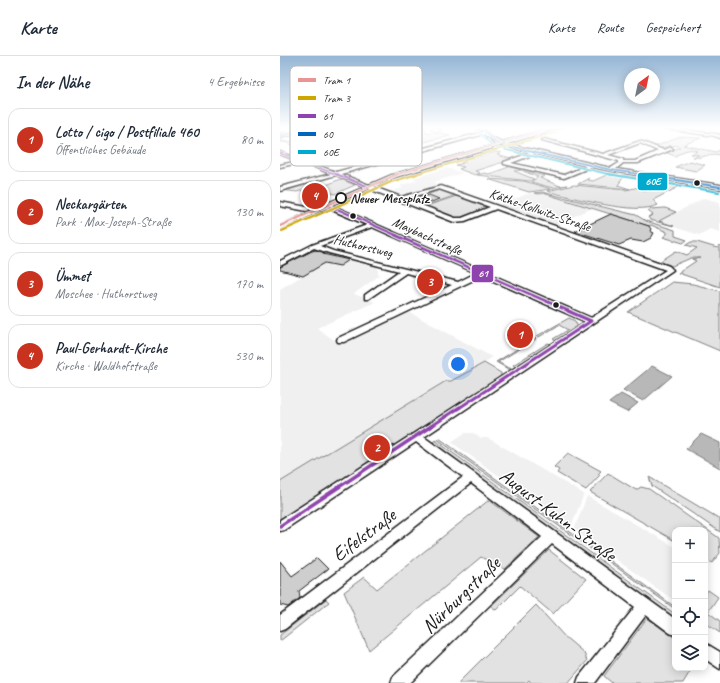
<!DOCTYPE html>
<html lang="de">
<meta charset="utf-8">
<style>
body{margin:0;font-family:Caveat,sans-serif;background:#f6f6f7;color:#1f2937}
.controls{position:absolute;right:12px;bottom:12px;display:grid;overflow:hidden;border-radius:8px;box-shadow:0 2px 10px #0003}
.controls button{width:36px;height:36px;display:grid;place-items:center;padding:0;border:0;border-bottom:1px solid #e0e1e3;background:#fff;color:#1f2937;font:20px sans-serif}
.compass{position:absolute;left:344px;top:12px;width:36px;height:36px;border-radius:50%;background:#fff;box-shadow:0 2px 10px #0003;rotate:33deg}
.you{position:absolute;left:178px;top:308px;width:14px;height:14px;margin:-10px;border:3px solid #fff;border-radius:50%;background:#1a73e8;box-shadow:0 0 0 6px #1a73e833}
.badge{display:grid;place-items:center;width:26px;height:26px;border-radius:50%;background:#c8321e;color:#fff;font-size:13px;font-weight:700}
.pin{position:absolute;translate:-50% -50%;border:2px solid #fff;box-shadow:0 1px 4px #0006}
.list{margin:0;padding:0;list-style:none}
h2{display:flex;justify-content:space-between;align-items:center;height:52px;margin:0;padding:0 16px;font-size:17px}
h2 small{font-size:13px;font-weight:400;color:#747a83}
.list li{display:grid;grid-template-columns:26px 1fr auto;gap:12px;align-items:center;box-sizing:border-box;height:64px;margin:0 8px 8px;padding:0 8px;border:1px solid #e0e1e3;border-radius:12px}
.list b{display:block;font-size:15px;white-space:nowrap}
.list p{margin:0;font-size:13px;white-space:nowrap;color:#747a83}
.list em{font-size:13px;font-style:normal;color:#747a83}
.icon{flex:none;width:22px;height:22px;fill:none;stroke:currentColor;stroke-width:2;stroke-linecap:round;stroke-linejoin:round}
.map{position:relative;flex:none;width:440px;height:627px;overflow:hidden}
header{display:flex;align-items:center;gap:24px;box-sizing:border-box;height:56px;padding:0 20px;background:#fff;border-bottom:1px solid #e0e1e3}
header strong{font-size:19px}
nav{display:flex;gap:22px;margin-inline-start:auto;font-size:14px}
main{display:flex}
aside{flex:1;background:#fff}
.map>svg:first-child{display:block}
.built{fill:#f0f0f0}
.green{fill:#e2e2e2;stroke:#7f7f7f}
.water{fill:#b8b8b8;stroke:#7a7a7a}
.building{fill:#cecece;stroke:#1c1c1c}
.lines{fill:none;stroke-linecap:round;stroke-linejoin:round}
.minor-casing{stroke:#1c1c1c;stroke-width:3}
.major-casing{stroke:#1c1c1c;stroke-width:3}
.minor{fill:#fff;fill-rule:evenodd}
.major{fill:#fff;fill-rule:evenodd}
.bus-1-far4-casing{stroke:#fff;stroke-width:3}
.bus-1-far3-casing{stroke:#fff;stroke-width:4}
.bus-1-far2-casing{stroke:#fff;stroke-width:5}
.bus-1-far1-casing{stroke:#fff;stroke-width:6}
.bus-1-casing{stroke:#fff;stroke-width:6}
.bus-2-far1-casing{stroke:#fff;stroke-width:3}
.bus-2-casing{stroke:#fff;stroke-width:4}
.bus-3-far1-casing{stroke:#fff;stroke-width:3}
.bus-3-casing{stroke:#fff;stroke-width:4}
.bus-1-far4{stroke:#8e44ad;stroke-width:1.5}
.bus-1-far3{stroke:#8e44ad;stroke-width:2}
.bus-1-far2{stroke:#8e44ad;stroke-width:2.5}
.bus-1-far1{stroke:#8e44ad;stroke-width:3}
.bus-1{stroke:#8e44ad;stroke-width:3.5}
.bus-2-far1{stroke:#0065bd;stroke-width:1.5}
.bus-2{stroke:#0065bd;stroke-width:2}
.bus-3-far1{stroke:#00a9ce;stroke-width:1.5}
.bus-3{stroke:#00a9ce;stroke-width:2}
.tram-1-far1-casing{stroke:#fff;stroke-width:3}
.tram-1-casing{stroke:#fff;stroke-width:4}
.tram-2-far1-casing{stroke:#fff;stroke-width:3}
.tram-2-casing{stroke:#fff;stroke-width:4}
.tram-1-far1{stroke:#e89595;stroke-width:1.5}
.tram-1{stroke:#e89595;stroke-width:2}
.tram-2-far1{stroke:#cda601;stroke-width:1.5}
.tram-2{stroke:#cda601;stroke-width:2}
.bus-dot{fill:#1c1c1c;stroke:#fff;stroke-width:1.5}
.stop-dot{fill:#fff;stroke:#1c1c1c;stroke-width:2}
.labels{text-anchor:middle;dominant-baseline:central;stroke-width:3;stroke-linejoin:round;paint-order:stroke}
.far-stop-label{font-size:14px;font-weight:bold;fill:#1c1c1c;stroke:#fff;text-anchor:start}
.far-street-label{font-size:14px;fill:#1c1c1c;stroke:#fff}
.near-street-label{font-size:20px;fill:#1c1c1c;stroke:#fff}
.key{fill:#fff;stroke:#bbb;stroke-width:1}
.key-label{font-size:11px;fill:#1c1c1c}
.line-badge{stroke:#fff;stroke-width:1.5}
.badge-label{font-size:11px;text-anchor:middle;font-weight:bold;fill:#fff}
</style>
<header>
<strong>Karte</strong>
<nav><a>Karte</a><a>Route</a><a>Gespeichert</a></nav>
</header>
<main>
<aside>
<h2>In der Nähe<small>4 Ergebnisse</small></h2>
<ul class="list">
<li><span class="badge">1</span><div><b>Lotto / cigo / Postfiliale 460</b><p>Öffentliches Gebäude</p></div><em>80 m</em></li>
<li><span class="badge">2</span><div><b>Neckargärten</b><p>Park · Max-Joseph-Straße</p></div><em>130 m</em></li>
<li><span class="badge">3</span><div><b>Ümmet</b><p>Moschee · Huthorstweg</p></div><em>170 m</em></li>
<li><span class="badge">4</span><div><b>Paul-Gerhardt-Kirche</b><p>Kirche · Waldhofstraße</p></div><em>530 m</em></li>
</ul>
</aside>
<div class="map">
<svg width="440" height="627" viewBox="0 0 440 627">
<rect width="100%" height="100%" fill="#fff"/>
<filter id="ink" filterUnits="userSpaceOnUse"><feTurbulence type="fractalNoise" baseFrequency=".025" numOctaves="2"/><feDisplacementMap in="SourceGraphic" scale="8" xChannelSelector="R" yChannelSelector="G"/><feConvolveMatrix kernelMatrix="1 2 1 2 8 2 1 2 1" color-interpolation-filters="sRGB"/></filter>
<g filter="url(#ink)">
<path class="built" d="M 380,71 L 440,71 L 431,75 L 440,77 L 440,78 Z
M 167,112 L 183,117 L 154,126 L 160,129 L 122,141 L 109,136 L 123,132 L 120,130 L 137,124 L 133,122 Z
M 262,136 L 306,145 L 319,149 L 275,169 L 219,149 L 247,138 Z
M 424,142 L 440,146 L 440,176 L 430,173 L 419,179 L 378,166 Z
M 33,194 L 100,210 L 98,212 L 98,218 L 101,218 L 74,238 L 95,246 L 37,272 L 61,289 L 127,255 L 212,301 L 201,310 L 0,433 L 0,233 L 22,220 L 0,214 L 0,211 Z
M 185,377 L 193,377 L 201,382 L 208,382 L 304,438 L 291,471 L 171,386 Z
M 307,440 L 395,491 L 395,545 L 294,474 Z"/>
<path class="green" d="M 144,71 L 147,77 L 153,76 L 150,72 L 151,71 L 159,71 L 162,75 L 154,76 L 170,79 L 132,89 L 141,92 L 113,100 L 103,97 L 62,108 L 5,86 L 0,86 L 0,81 L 3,81 L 2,86 L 16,85 L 17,80 L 14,80 L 19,79 L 18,85 L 24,85 L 24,80 L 35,78 L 35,84 L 41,84 L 40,79 L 51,77 L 51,83 L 57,83 L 57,78 L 67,76 L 68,82 L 74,82 L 73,77 L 77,75 L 113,72 L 116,79 L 122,78 L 120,74 L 129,72 L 132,78 L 137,77 L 135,73 Z
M 400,81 L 421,82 L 403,89 L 436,96 L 440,94 L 440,99 C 429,96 424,103 413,101 L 419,99 L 411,98 L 418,95 C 407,91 401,97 395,100 L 387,97 L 400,91 L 399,90 C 390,88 383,94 374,91 Z
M 216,96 L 221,97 L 217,99 L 231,103 L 224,105 L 223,107 L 220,107 L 195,115 L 200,117 L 195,119 L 179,113 L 184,111 L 176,109 L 183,107 L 180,105 L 185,106 L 185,104 Z
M 410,105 L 425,109 L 416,115 L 395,111 Z
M 227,110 L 243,114 L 234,115 L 254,123 L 250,125 L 197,119 L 204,117 L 209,118 L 229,111 Z
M 243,115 L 265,120 L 260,122 L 280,130 L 287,129 L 273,132 L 251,126 L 258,121 Z
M 333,116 L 345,119 L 338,129 L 350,133 L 298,128 L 309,122 L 307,124 L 313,125 Z
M 60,123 L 75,129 L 55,138 L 45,134 L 47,133 L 40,132 Z
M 208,123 L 244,125 L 271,133 L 249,136 Z
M 383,125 L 402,129 L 373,144 L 378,149 C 356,160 291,141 267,135 L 294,129 L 346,134 L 359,131 L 362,131 L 360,133 L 367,135 Z
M 23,128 L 39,132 L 36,134 L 52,138 L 39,145 L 34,144 L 45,138 L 23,134 L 17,136 L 1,134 Z
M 161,134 L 176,139 L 145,150 L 130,144 Z
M 262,136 L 356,159 L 366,165 L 395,174 L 395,180 L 407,184 L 403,187 L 383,181 L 387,178 L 387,176 L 371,169 L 369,170 L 263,137 L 259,138 L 254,137 Z
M 177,140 L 208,152 L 181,162 L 176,162 L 146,150 Z
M 385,152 L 396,156 L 379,165 L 394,170 L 370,164 L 368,161 L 373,159 L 368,155 L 371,153 Z
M 411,186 L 417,186 L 437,192 L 440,190 L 440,231 L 398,217 L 416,205 L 412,203 L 421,202 L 411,202 L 392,210 L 379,206 L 396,195 L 407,199 L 417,192 L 406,189 Z
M 392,226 L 413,228 L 440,235 L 440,295 L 348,256 Z
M 289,262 L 295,265 L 298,271 L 276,285 L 273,283 L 288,274 L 279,269 L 259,281 L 257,280 Z
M 255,282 L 256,283 L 218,306 C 224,309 230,315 235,311 L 233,309 L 268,287 L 271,288 L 234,313 L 228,313 L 216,306 Z
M 204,307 L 221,317 L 221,321 L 0,465 L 0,426 L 166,325 L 171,325 Z
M 159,382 L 395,551 L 395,553 L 157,383 Z
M 155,384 L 395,558 L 392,563 L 152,387 Z
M 288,397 L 321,415 L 318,418 L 320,419 L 306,434 L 277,417 L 279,414 L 274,411 Z
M 328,417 L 356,434 L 361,431 L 369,433 L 439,482 L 440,497 L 432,507 L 425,503 L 425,474 L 395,474 L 395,485 L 310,436 Z
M 369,421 L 440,463 L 440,476 L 372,430 Z
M 209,444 L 259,481 L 225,513 L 201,501 L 89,594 L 64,536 L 84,521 L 97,533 Z
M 269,494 L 306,523 L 273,558 L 240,530 L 216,554 L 211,550 Z
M 428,534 L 438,541 L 428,556 L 440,565 L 440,577 L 425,567 L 425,539 Z
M 46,543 L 49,546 L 0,585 L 0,579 Z
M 256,549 L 284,580 L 304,597 L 307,605 L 288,627 L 251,627 L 249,624 L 246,627 L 178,627 Z
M 367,562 L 395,582 L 395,612 L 412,612 L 403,627 L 332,627 L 324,620 Z"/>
<path class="water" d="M 372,310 L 392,320 L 363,345 L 343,334 Z
M 341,338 L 358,347 L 347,356 L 329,347 Z
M 421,378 L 440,387 L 440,412 L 406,393 Z"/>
<path class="building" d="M 36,136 L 46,138 L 34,144 L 24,142 Z
M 149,139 L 159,143 L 149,147 L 139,143 Z
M 331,158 L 369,170 L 371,173 L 370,175 L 374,177 L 371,182 L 363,186 L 351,184 L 339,189 L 295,175 Z
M 36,194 L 45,197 L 43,198 L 69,204 L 60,210 L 45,207 L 23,220 L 0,214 L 0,211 L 32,195 Z
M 37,502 L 48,513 L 19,535 L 20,542 L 8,551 L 0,549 L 0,505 L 12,520 Z"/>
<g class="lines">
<defs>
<path id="minor" d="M 198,71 L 202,71 L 210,80 L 222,86 L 275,71 L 281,71 L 227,88 L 331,112 L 339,107 L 339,105 L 262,84 L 264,83 L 323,98 L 360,85 L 383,94 L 391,91 L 393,93 L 358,107 L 343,107 L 336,113 L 440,129 L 440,133 L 332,115 L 311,111 L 284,122 L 224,108 L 224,106 L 250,97 L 223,89 L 116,121 L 94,131 L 121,141 L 161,130 L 389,210 L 393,214 L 144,381 L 395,563 L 395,579 L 390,577 L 366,559 L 315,627 L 297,627 L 299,621 L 355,551 L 272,488 L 130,627 L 111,627 L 113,621 L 262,481 L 191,427 L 5,573 L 0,575 L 0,559 L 183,421 L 136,386 L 4,474 L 0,475 L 0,464 L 306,266 L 202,220 L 64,286 L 58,286 L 57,284 L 58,282 L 172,229 L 126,217 L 88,243 L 85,243 L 85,239 L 119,215 L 49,197 L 34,192 L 0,210 L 0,205 L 32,189 L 87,169 L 47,152 L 0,174 L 0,170 L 42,150 L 42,148 L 46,148 L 85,131 L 56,119 L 0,135 L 0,131 L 51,118 L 23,106 L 0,111 L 0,109 L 18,105 L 0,98 L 0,96 L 56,116 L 203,76 ZM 204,78 L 215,87 L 218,88 L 112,119 L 89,129 L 61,118 ZM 360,87 L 378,95 L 355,105 L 343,105 L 343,103 L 328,99 ZM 255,98 L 256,98 L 306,110 L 284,119 L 231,107 ZM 89,133 L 174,166 L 185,165 L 216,153 L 386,214 L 311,262 L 51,149 ZM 159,133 L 210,151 L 182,162 L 175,162 L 126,143 ZM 92,171 L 196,217 L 178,226 L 53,195 L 40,190 Z
M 370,71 L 380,71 L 436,78 L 440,79 L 440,82 L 435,80 Z
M 0,146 L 27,151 L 30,153 L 27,155 L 0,150 Z
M 425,587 L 440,596 L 440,613 L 425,603 Z"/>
<path id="major" d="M 95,71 L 127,71 L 125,72 L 0,80 L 0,78 Z"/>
</defs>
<use href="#minor" class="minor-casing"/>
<use href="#major" class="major-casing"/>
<use href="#minor" class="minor"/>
<use href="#major" class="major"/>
<defs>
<path id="bus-1-far4" d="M 0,97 L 58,119"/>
<path id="bus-1-far3" d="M 56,118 L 89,131
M 39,148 L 57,153 L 118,180"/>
<path id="bus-1-far2" d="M 115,179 L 291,256"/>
<path id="bus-1-far1" d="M 288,255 L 311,265
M 179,352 L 311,265"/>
<path id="bus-1" d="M 0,470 L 180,351"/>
<path id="bus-2-far1" d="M 200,71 L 216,86 L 256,97 L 332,114 L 365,119
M 0,79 L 125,71"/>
<path id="bus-2" d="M 359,118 L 440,131"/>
<path id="bus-3-far1" d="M 196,74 L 214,91 L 332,119"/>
<path id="bus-3" d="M 328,118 L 439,136"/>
</defs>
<use href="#bus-1-far4" class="bus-1-far4-casing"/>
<use href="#bus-1-far3" class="bus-1-far3-casing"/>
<use href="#bus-1-far2" class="bus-1-far2-casing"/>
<use href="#bus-1-far1" class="bus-1-far1-casing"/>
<use href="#bus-1" class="bus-1-casing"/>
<use href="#bus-2-far1" class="bus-2-far1-casing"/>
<use href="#bus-2" class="bus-2-casing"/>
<use href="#bus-3-far1" class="bus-3-far1-casing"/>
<use href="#bus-3" class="bus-3-casing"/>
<use href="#bus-1-far4" class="bus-1-far4"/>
<use href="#bus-1-far3" class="bus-1-far3"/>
<use href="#bus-1-far2" class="bus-1-far2"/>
<use href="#bus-1-far1" class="bus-1-far1"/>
<use href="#bus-1" class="bus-1"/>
<use href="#bus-2-far1" class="bus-2-far1"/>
<use href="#bus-2" class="bus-2"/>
<use href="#bus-3-far1" class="bus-3-far1"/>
<use href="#bus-3" class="bus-3"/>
<defs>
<path id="tram-1-far1" d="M 115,119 L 276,71"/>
<path id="tram-1" d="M 0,170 L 118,118"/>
<path id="tram-2-far1" d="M 133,119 L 277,76"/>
<path id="tram-2" d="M 2,175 L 111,126 L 137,118"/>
</defs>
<use href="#tram-1-far1" class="tram-1-far1-casing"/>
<use href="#tram-1" class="tram-1-casing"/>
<use href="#tram-2-far1" class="tram-2-far1-casing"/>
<use href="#tram-2" class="tram-2-casing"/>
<use href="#tram-1-far1" class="tram-1-far1"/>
<use href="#tram-1" class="tram-1"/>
<use href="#tram-2-far1" class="tram-2-far1"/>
<use href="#tram-2" class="tram-2"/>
</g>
</g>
<linearGradient id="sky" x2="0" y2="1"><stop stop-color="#95b6d5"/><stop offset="0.45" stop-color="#fff"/><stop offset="1" stop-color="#fff" stop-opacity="0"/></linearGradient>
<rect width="440" height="159" fill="url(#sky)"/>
<g class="bus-dot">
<circle cx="417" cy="127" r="3.5"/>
<circle cx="73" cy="160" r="3.5"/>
<circle cx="276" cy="249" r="3.5"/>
</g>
<circle class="stop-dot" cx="61" cy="142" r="5"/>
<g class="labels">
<g class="far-stop-label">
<text x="70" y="142">Neuer Messplatz</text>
</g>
<g class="far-street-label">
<text transform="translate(260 154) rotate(19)">Käthe-Kollwitz-Straße</text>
<text transform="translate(147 180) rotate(24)">Maybachstraße</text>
<text transform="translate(83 190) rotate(14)">Huthorstweg</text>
</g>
<g class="near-street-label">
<text transform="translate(278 459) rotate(37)">August-Kuhn-Straße</text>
<text transform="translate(84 479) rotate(-37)">Eifelstraße</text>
<text transform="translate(181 539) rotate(-44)">Nürburgstraße</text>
</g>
</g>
<rect x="10" y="10" width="132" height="100" rx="6" class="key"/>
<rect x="18" y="22" width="18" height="4" fill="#e89595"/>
<rect x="18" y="40" width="18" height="4" fill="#cda601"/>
<rect x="18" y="58" width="18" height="4" fill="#8e44ad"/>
<rect x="18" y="76" width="18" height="4" fill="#0065bd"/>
<rect x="18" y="94" width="18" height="4" fill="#00a9ce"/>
<g class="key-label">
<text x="43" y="28">Tram 1</text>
<text x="43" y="46">Tram 3</text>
<text x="43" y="64">61</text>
<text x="43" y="82">60</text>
<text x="43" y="100">60E</text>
</g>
<g class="line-badge">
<rect x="357" y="116" width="31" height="19" rx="4" fill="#00a9ce"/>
<rect x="191" y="208" width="23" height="19" rx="4" fill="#8e44ad"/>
</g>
<g class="badge-label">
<text x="373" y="129">60E</text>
<text x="203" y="221">61</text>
</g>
</svg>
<div class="controls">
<button>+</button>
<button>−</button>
<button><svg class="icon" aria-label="locate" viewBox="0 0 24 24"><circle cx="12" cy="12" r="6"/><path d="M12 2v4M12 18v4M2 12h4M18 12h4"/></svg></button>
<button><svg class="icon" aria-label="layers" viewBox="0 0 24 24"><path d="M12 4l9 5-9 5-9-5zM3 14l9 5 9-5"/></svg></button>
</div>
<svg class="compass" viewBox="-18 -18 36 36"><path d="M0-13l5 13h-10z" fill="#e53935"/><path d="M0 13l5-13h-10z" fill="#747a83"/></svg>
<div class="you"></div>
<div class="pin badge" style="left:240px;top:279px">1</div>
<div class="pin badge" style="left:97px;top:392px">2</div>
<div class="pin badge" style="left:150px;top:226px">3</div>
<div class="pin badge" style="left:35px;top:140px">4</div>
</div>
</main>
